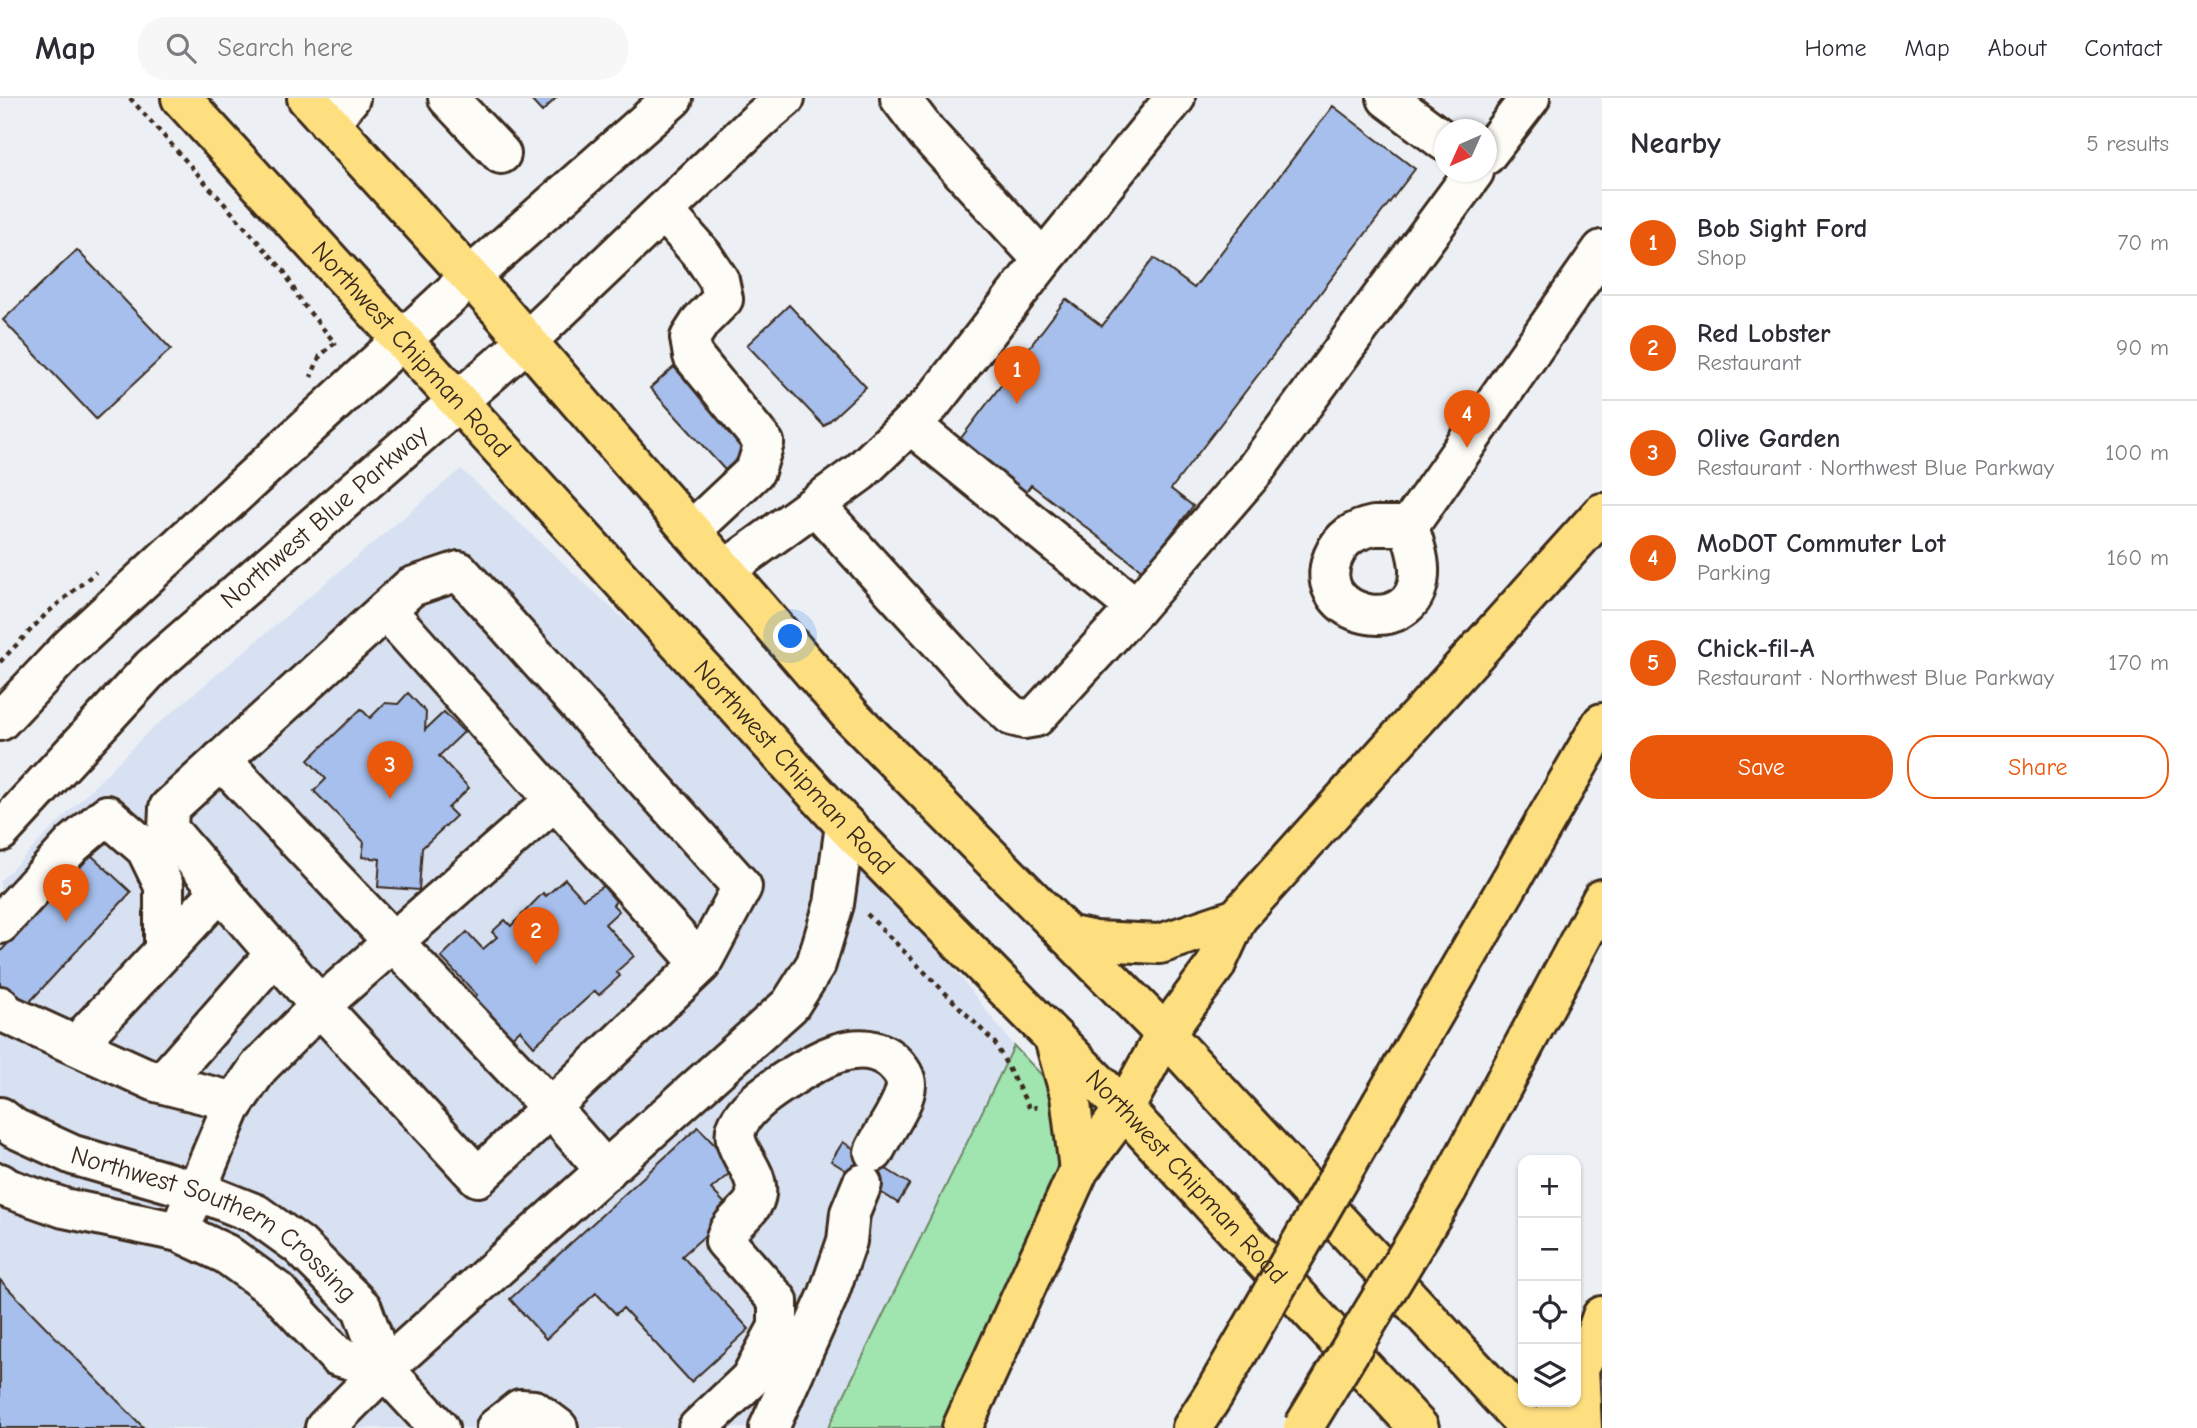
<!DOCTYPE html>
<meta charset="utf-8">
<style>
body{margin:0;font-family:"Comic Neue",sans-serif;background:#f7f7f7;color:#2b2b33}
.controls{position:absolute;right:21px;bottom:21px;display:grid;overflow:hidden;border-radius:14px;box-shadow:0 2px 5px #0004}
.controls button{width:63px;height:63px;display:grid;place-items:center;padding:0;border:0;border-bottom:2px solid #e1e1e2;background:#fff;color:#2b2b33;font:35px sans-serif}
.compass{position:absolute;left:1434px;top:21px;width:63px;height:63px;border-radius:50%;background:#fff;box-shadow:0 2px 5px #0004;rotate:225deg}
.you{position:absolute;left:791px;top:539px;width:24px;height:24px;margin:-18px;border:5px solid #fff;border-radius:50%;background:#1a73e8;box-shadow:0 0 0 10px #1a73e833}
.badge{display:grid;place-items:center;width:46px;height:46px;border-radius:50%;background:#ea580c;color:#fff;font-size:23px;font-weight:700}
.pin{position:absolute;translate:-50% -58px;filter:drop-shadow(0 2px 4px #0008)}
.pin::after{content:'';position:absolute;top:37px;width:24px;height:21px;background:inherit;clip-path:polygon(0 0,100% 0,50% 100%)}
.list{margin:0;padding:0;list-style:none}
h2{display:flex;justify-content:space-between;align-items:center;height:91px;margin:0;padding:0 28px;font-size:30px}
h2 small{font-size:23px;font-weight:400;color:#7c7c81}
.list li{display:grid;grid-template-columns:46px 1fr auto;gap:21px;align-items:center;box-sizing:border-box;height:105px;padding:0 28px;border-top:2px solid #e1e1e2}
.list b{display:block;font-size:26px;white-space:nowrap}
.list p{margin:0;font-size:23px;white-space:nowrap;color:#7c7c81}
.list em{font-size:23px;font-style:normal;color:#7c7c81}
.actions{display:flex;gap:14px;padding:21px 28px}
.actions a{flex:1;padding:16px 0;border:2px solid #ea580c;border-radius:28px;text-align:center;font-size:24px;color:#ea580c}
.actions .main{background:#ea580c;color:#fff}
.icon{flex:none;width:38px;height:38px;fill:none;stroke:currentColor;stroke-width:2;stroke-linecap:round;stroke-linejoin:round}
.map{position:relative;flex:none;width:1602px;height:1330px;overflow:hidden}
header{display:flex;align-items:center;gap:42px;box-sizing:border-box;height:98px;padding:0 35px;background:#fff;border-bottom:2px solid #e1e1e2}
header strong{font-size:33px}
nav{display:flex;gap:38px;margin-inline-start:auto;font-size:24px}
.search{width:490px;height:63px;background:#f7f7f7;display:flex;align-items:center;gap:18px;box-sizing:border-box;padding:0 24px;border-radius:28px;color:#7c7c81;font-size:26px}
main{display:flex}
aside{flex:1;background:#fff}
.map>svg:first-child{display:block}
.built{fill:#d7e1f2}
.green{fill:#a0e4af;stroke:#6e8766;stroke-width:2}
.building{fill:#a6bfec;stroke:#3b2a1e;stroke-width:2}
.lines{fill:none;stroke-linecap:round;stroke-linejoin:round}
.minor-casing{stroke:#3b2a1e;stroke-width:44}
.major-casing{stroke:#3b2a1e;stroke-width:44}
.highway-casing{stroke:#3b2a1e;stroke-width:44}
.path{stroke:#3b2a1e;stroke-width:4.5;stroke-dasharray:5 5;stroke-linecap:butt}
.minor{stroke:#fdfcf7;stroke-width:38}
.major{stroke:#fedf80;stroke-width:38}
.highway{stroke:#fedf80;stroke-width:38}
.highway-bridge-casing{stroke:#3b2a1e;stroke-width:44;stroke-linecap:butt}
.highway-bridge{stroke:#fedf80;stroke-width:38}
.labels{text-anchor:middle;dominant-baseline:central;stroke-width:6;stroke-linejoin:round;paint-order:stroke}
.street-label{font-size:26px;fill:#3b2a1e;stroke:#fdfcf7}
</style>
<header>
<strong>Map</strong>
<div class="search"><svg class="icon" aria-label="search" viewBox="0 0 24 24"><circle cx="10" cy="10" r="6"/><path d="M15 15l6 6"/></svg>Search here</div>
<nav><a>Home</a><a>Map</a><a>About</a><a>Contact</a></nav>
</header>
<main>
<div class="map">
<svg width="1602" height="1330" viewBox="0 0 1602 1330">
<rect width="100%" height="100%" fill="#ecf0f5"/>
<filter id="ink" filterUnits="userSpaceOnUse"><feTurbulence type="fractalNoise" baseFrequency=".0143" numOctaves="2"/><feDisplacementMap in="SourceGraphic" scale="14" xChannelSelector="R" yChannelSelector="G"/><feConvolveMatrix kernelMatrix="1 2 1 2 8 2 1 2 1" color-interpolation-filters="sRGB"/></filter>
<g filter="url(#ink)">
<path class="built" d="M 461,371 L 830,711 L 1014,948 L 828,1330 L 0,1330 L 0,783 L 146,636 Z"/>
<path class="green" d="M 1014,948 L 1054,990 L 1058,1059 L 1055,1081 L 940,1330 L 828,1330 Z"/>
<path class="building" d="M 529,0 L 556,0 L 542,14 Z
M 1333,8 L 1415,71 L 1171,391 L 1193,408 L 1143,473 L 1031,387 L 1019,404 L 952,352 L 1066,201 L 1102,228 L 1154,160 L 1194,190 Z
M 77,152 L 171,251 L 96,321 L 3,222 Z
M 789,207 L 866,289 L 824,328 L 747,247 Z
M 674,269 L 748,351 L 725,372 L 650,290 Z
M 408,595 L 426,614 L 425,632 L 444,614 L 464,634 L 439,658 L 469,690 L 448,710 L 456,718 L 422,750 L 419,792 L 378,789 L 380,761 L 362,759 L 364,744 L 314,693 L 326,681 L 308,662 L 361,611 L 370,620 L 385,605 L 398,606 Z
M 90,756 L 131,794 L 25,909 L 0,886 L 0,854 Z
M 565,781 L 583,801 L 603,788 L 616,803 L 613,807 L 619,813 L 605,826 L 634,858 L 616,874 L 620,878 L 599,897 L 595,893 L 534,948 L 520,932 L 509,942 L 472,902 L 477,897 L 441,859 L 467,834 L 483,851 L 497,839 L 492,834 L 505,822 L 511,828 L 543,795 L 546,798 Z
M 698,1029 L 736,1070 L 711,1091 L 732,1113 L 682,1158 L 749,1231 L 691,1284 L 623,1210 L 616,1216 L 596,1195 L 546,1241 L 510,1201 Z
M 843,1044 L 910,1086 L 898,1105 L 831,1063 Z
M 0,1182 L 144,1330 L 0,1330 Z"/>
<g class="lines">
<defs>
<g id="minor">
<path d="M 448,0 L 501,56"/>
<path d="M 1387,0 L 1444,43"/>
<path d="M 329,25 L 350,0"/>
<path d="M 1486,57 L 1530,0"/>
<path d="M 664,113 L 703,158 L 719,182 L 723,201 L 701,223 L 690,240 L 693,258 L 764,345 L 755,373 L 691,433"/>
<path d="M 1043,162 L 1175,0"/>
<path d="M 910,326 L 1136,510 L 1254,373 L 1474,74"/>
<path d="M 815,407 L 982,590 L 1012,618 L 1024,621 L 1036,619 L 1136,510"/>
<path d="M 1374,428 L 1409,428 C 1413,443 1420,460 1419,476 C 1416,544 1308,519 1333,459 C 1341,440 1354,432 1374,428 Z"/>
<path d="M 1409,428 L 1602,152"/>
<path d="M 725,472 L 860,374 L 931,306 L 1043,162 L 926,34 L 900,0"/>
<path d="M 386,512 L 555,702"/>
<path d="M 0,623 L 70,549 L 470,179 L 673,0"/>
<path d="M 221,662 L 551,1010 L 606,1073"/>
<path id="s1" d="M 0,734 L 152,569 L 527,243 L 759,22 L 785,0"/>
<path d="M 221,792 L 88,934 L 92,955 L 156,984 L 235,1004"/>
<path d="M 0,826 L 73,746 L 107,717 L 146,751 L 164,788 L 164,852"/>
<path d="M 0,908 L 7,916 L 92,955"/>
<path d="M 162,985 L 275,856"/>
<path id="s2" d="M 0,1019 L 14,1030 L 73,1057 L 198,1093 L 256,1116 L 299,1147 L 362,1210 L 384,1271 L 439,1330"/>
<path d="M 0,1085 L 7,1090 L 64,1110 L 179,1134 L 226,1156 L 277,1193 L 337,1258 L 384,1271"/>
<path d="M 179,1134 L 231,1010 L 259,969 L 320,908 L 555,702 L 701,866 L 742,789 L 459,473 L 411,489 L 169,710 L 168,731 L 320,908 L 478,1079 L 701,866"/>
<path d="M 325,1330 L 384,1271 L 790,907 L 816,866 L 834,806 L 845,727"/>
<path d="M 496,1330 L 520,1311 L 534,1312 L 558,1330"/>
<path d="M 698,1330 L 750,1281 L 778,1229 L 778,1203 L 725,1143 C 729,1122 754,1114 756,1096 C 760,1069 723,1048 740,1023 C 751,1005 771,992 788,981 C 816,963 858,937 890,961 C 898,968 906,977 906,987 C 905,1007 882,1035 874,1054"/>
<path d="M 769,1330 L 828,1198 L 847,1143 L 850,1115 L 862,1086"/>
</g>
<g id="major">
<path id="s3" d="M 181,0 L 845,727 L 1124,1011 L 1419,1330"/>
<path d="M 307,0 L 500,212 L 852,619 L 1165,936 L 1529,1330"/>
</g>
<path id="highway" d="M 1067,837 L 1095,843 L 1160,846 L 1237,820
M 1054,940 L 1070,997 L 1079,1072
M 1382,1005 L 1602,625
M 1447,1092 L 1602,801
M 1579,1269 L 1582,1330
M 1576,1276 L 1595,1238 L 1602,1218
M 962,1330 L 1079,1072 L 1124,1011 L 1165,936 L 1215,868 L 1237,820 L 1602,415
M 1192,1330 L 1214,1296
M 1549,1330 L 1562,1304"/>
</defs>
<use href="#minor" class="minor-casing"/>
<use href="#major" class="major-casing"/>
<use href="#highway" class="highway-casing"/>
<path class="path" d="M 130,0 L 284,173 L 301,204 L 335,245 L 320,258 L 311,279
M 0,564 L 47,515 L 96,474
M 867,816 L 995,945 L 1030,1011 L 1037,1009"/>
<use href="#minor" class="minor"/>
<use href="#major" class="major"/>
<use href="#highway" class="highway"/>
<defs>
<path id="highway-bridge" d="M 1214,1296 L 1382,1005
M 1303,1330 L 1447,1092"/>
</defs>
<use href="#highway-bridge" class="highway-bridge-casing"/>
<use href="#highway-bridge" class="highway-bridge"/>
</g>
</g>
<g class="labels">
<g class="street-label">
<text stroke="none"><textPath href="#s3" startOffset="341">Northwest Chipman Road</textPath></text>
<text stroke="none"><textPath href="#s1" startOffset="453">Northwest Blue Parkway</textPath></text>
<text stroke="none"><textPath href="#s3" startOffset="908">Northwest Chipman Road</textPath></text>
<text stroke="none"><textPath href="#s3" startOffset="1475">Northwest Chipman Road</textPath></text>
<text stroke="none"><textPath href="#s2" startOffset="242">Northwest Southern Crossing</textPath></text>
</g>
</g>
</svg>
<div class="controls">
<button>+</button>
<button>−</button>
<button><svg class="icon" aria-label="locate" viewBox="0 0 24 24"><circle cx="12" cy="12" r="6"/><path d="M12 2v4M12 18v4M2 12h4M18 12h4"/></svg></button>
<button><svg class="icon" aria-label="layers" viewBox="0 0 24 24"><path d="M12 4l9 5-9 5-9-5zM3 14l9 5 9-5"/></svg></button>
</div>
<svg class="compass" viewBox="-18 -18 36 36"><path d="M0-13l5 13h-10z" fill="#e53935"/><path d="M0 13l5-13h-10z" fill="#7c7c81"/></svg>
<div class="you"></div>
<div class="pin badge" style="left:1017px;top:306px">1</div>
<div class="pin badge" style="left:536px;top:867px">2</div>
<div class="pin badge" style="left:390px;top:701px">3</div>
<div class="pin badge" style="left:1467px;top:350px">4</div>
<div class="pin badge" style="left:66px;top:824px">5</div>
</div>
<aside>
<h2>Nearby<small>5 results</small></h2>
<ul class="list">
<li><span class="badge">1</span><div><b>Bob Sight Ford</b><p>Shop</p></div><em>70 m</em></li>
<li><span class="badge">2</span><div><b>Red Lobster</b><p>Restaurant</p></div><em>90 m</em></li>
<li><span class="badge">3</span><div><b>Olive Garden</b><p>Restaurant · Northwest Blue Parkway</p></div><em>100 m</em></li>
<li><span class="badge">4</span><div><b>MoDOT Commuter Lot</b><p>Parking</p></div><em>160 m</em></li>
<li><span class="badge">5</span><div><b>Chick-fil-A</b><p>Restaurant · Northwest Blue Parkway</p></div><em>170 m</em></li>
</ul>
<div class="actions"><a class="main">Save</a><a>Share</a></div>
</aside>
</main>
